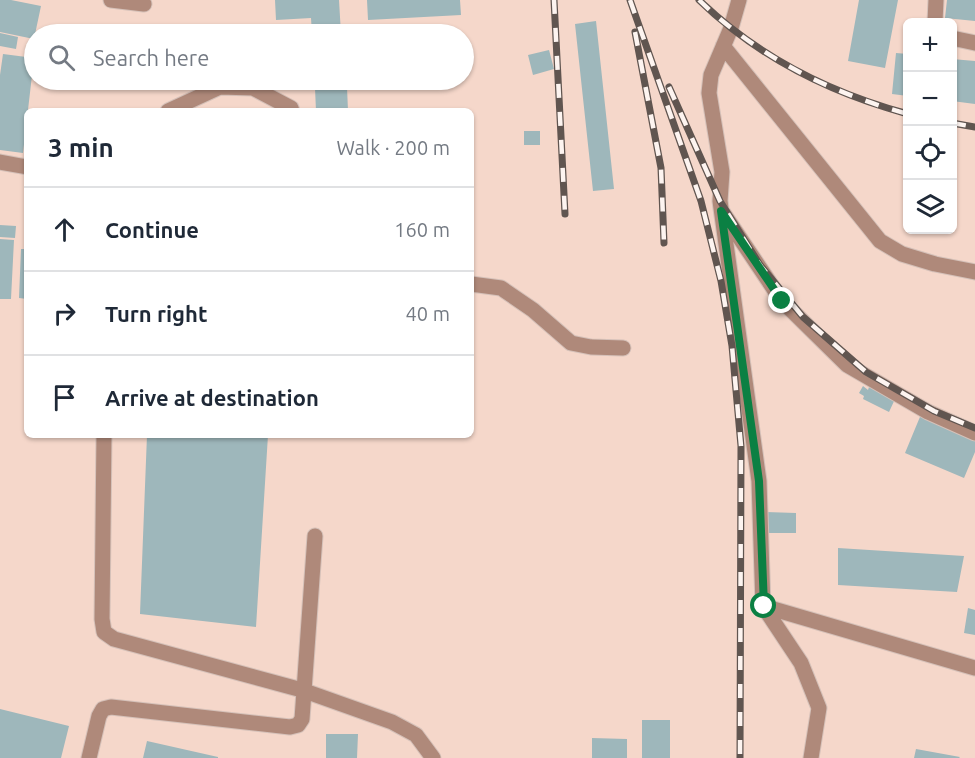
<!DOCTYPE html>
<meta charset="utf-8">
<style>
body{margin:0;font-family:Ubuntu,sans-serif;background:#f2f2f3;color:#1f2937}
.controls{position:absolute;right:18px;top:18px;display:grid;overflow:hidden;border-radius:9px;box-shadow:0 2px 4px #0004}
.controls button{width:54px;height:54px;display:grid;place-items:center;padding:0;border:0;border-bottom:2px solid #e0e1e3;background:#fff;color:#1f2937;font:30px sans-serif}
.stop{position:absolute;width:18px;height:18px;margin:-14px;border:4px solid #0b8043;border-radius:50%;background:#fff}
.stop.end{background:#0b8043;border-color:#fff;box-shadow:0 2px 6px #0008}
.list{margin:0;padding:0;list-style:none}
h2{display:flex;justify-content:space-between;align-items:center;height:78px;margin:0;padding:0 24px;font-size:26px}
h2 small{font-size:20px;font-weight:400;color:#747a83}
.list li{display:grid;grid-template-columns:39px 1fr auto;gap:18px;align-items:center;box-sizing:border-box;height:84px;padding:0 24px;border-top:2px solid #e0e1e3}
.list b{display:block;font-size:22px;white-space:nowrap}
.list em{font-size:20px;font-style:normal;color:#747a83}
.icon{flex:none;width:33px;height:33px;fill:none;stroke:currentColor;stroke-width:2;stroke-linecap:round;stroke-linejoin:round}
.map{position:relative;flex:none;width:975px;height:758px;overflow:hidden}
.search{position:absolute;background:#fff;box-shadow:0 2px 4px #0004;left:24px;top:24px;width:450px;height:66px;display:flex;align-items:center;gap:15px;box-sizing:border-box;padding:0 21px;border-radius:33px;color:#747a83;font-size:22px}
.panel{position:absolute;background:#fff;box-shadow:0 2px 4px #0004;left:24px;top:108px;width:450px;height:330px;border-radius:9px}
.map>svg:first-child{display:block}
.built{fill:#f5d7ca;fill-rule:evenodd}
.building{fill:#9eb7bb}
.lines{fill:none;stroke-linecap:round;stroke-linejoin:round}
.minor-casing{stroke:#d5c1b9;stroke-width:17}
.minor{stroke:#af897a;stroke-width:15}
.rail-casing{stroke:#605550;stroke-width:7}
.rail{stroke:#fdf4f0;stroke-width:4.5;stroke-dasharray:14;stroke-linecap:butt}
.route{stroke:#0b8043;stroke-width:8}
</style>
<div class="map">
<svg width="975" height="758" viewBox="0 0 975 758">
<rect width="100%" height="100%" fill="#fae3da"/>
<path class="built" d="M 0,0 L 975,0 L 975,758 L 0,758 ZM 908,22 L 952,22 L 952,230 L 908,230 ZM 34,34 L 464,34 L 464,80 L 34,80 ZM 27,111 L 471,111 L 471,435 L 27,435 Z"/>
<path class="building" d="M 0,0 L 11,0 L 41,6 L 34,39 L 0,32 Z
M 275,0 L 339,0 L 341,34 L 312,34 L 311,18 L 276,20 Z
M 367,0 L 460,0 L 461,15 L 368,20 Z
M 859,0 L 898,0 L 885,68 L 848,61 Z
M 947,0 L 975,0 L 975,21 L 945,18 Z
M 596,21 L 614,189 L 593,191 L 575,24 Z
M 0,33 L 18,37 L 16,49 L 0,46 Z
M 549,50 L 554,69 L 533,75 L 528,55 Z
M 896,53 L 908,54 L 908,96 L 892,94 Z
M 3,54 L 34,58 L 23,153 L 0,150 L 0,75 Z
M 952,59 L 975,61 L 975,104 L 952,101 Z
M 347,87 L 348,111 L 316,111 L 315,88 Z
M 524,131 L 540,131 L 540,145 L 524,145 Z
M 0,225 L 16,226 L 15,238 L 0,237 Z
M 0,239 L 14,240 L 11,299 L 0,299 Z
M 21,249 L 27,249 L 27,299 L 19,298 Z
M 870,384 L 896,397 L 889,412 L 863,399 L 864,396 L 859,393 L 863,386 L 868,390 Z
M 922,412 L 975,435 L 975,452 L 964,478 L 905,453 Z
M 147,435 L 268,435 L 256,627 L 140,614 Z
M 766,512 L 796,513 L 796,533 L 765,533 Z
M 838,548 L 964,556 L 957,592 L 838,585 Z
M 968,608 L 975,610 L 975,635 L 964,633 Z
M 0,709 L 69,726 L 61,758 L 0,758 Z
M 642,720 L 670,720 L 670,758 L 642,758 Z
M 326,734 L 358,734 L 357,758 L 326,758 Z
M 592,738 L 627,739 L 627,758 L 592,758 Z
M 147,741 L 218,757 L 218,758 L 143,758 Z
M 916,749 L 960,757 L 959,758 L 914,758 Z"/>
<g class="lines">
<defs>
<path id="minor" d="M 111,0 L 144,4
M 739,0 L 731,28 L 711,75 L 709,93 L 722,172 L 720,201 L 759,481 L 763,606 L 801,663 L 819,708 L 811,758
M 935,22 L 936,0
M 952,38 L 975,43
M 723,46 L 880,241 L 902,254 L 935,264 L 975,272
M 168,111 L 220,87 L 253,88 L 291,108 L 292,111
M 0,162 L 27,167
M 723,213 L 782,301 L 847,365 L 928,412 L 975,433
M 471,284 L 501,288 L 533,310 L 571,343 L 591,347 L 623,348
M 104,435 L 102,619 L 104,632 L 114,639 L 302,690 L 392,722 L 416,735 L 433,758
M 763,606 L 975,668
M 89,758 L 99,716 L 103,709 L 111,707 L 290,727 L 298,725 L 302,719 L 315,536"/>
</defs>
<use href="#minor" class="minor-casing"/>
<use href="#minor" class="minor"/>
<defs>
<path id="rail" d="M 554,0 L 565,214
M 630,0 L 701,201 L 721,281 L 732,346 L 741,446 L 740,758
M 699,0 C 757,56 830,93 908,114
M 635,32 L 661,168 L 664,243
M 669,87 L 720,201 L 760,265 L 803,317 L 866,372 L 934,411 L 975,428
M 952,123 L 975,127"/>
</defs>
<use href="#rail" class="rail-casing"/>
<use href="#rail" class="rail"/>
</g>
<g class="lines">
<path class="route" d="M 764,606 L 759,481 L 721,211 L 782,301"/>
</g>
</svg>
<div class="controls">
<button>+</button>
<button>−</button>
<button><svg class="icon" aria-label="locate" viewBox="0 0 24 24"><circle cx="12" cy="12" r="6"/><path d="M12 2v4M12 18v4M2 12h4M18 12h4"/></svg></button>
<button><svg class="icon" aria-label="layers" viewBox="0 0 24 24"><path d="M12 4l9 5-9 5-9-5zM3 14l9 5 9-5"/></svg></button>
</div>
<div class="stop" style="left:764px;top:606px"></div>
<div class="stop end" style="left:782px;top:301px"></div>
<div class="search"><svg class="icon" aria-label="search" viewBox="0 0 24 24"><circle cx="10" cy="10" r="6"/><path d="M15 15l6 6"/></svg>Search here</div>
<section class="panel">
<h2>3 min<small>Walk · 200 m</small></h2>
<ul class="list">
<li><svg class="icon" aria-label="ahead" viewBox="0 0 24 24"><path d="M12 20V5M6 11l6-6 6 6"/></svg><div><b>Continue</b></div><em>160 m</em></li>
<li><svg class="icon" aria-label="right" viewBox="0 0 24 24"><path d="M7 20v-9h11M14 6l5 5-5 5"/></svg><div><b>Turn right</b></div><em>40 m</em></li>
<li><svg class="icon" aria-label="arrive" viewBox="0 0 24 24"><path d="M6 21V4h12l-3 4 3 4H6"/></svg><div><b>Arrive at destination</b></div></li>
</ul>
</section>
</div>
